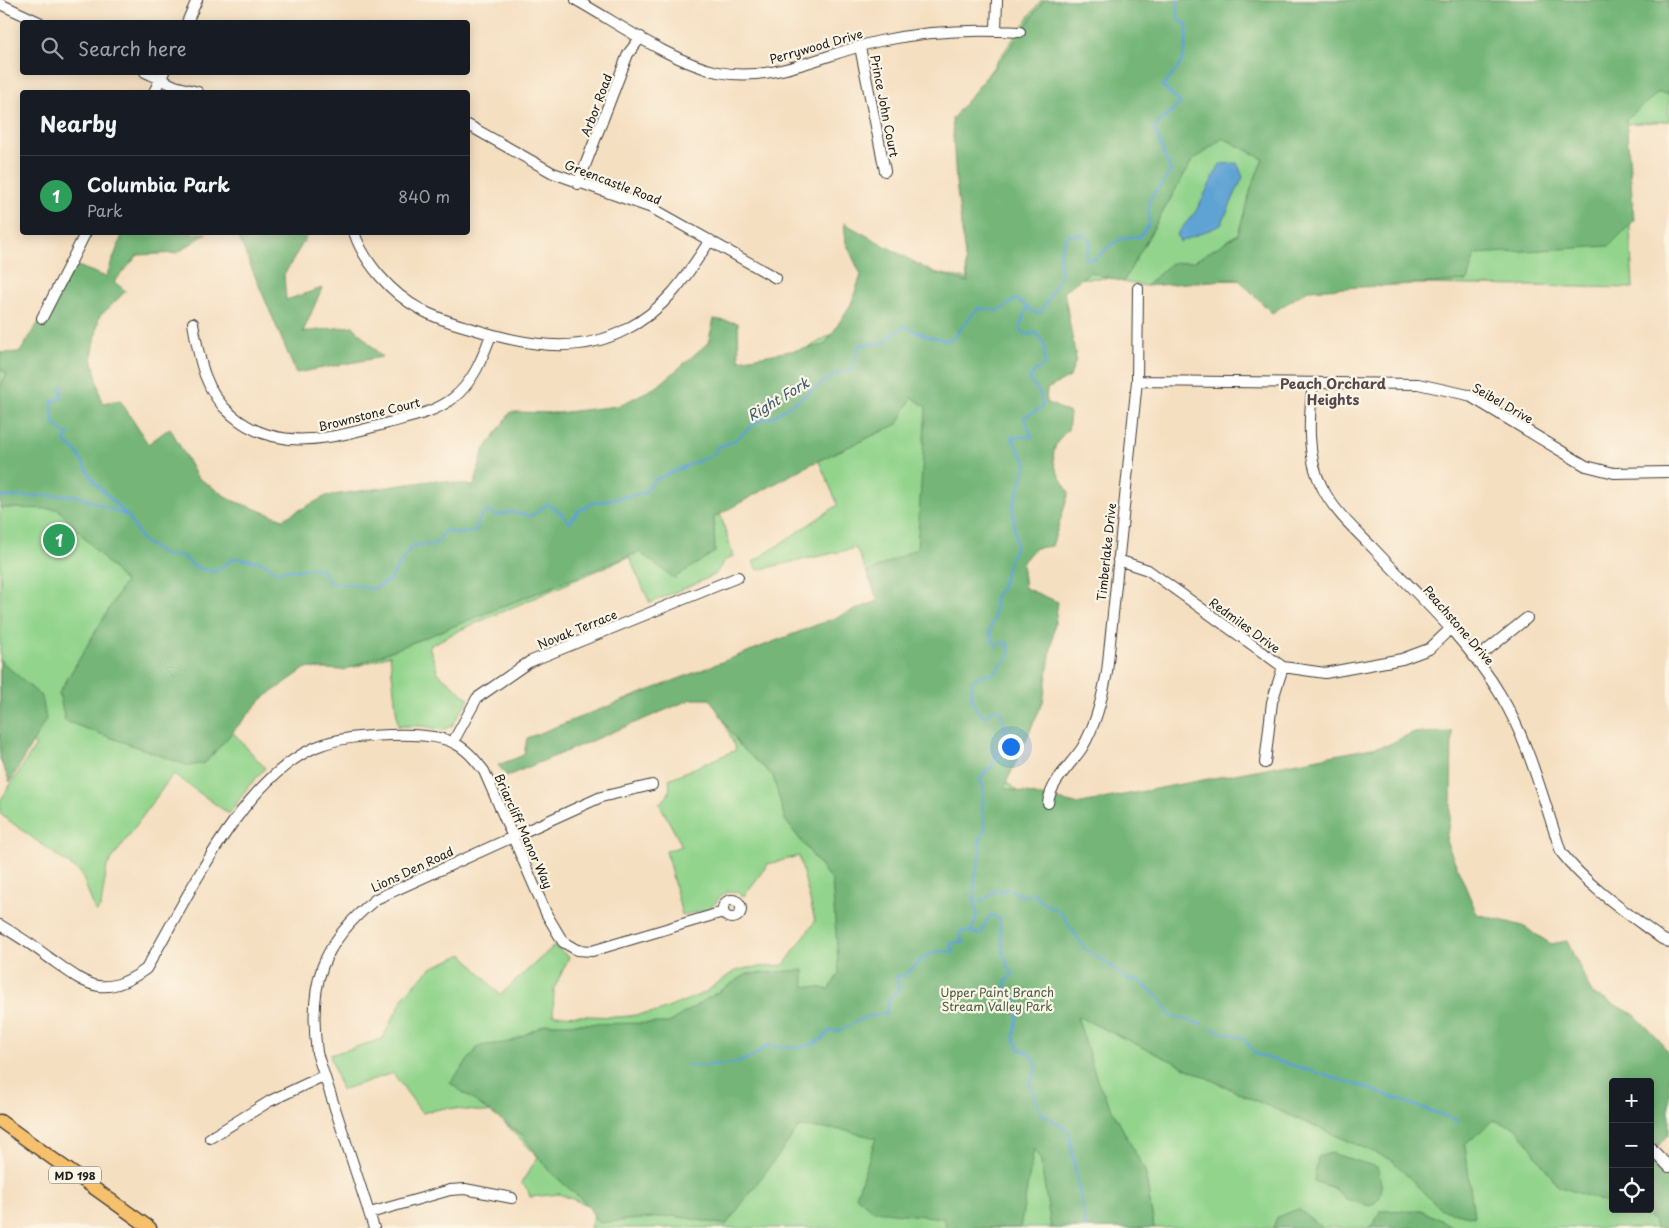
<!DOCTYPE html>
<meta charset="utf-8">
<style>
body{margin:0;font-family:"Playpen Sans",sans-serif;background:#20242c;color:#f1f3f6}
.controls{position:absolute;right:15px;bottom:15px;display:grid;overflow:hidden;border-radius:5px;box-shadow:0 2px 12px #0003}
.controls button{width:45px;height:45px;display:grid;place-items:center;padding:0;border:0;border-bottom:1px solid #363941;background:#171b24;color:#f1f3f6;font:25px sans-serif}
.you{position:absolute;left:1010px;top:746px;width:18px;height:18px;margin:-12px;border:4px solid #fff;border-radius:50%;background:#1a73e8;box-shadow:0 0 0 8px #1a73e833}
.badge{display:grid;place-items:center;width:32px;height:32px;border-radius:50%;background:#d93025;color:#fff;font-size:16px;font-weight:700}
.pin{position:absolute;translate:-50% -50%;border:2px solid #fff;box-shadow:0 1px 5px #0006}
.list{margin:0;padding:0;list-style:none}
h2{display:flex;justify-content:space-between;align-items:center;height:65px;margin:0;padding:0 20px;font-size:21px}
h2 small{font-size:16px;font-weight:400;color:#9ea1a6}
.list li{display:grid;grid-template-columns:32px 1fr auto;gap:15px;align-items:center;box-sizing:border-box;height:80px;padding:0 20px;border-top:1px solid #363941}
.list b{display:block;font-size:19px;white-space:nowrap}
.list p{margin:0;font-size:16px;white-space:nowrap;color:#9ea1a6}
.list em{font-size:16px;font-style:normal;color:#9ea1a6}
.icon{flex:none;width:28px;height:28px;fill:none;stroke:currentColor;stroke-width:2;stroke-linecap:round;stroke-linejoin:round}
.map{position:relative;flex:none;width:1669px;height:1228px;overflow:hidden}
.search{position:absolute;background:#171b24;box-shadow:0 2px 12px #0003;left:20px;top:20px;width:450px;height:55px;display:flex;align-items:center;gap:12px;box-sizing:border-box;padding:0 18px;border-radius:5px;color:#9ea1a6;font-size:19px}
.panel{position:absolute;background:#171b24;box-shadow:0 2px 12px #0003;left:20px;top:90px;width:450px;height:145px;border-radius:5px}
.map>svg:first-child{display:block}
.green{fill:#92d48c;stroke:#577854}
.forest{fill:#75b678;stroke:#48694a}
.water{fill:#5fa3d4;stroke:#3e6078}
.lines{fill:none;stroke-linecap:round;stroke-linejoin:round}
.stream{stroke:#5fa3d4;stroke-width:2.5}
.minor-casing{stroke:#3d3935;stroke-width:12}
.major-casing{stroke:#3d3935;stroke-width:15}
.minor{stroke:#fff;stroke-width:10}
.major{stroke:#f7c06c;stroke-width:12}
.labels{text-anchor:middle;dominant-baseline:central;stroke-width:4.5;stroke-linejoin:round;paint-order:stroke}
.shield{fill:#fcf5e5;stroke:#5f5d58;stroke-width:1}
.shield-label{font-size:11px;font-weight:bold;fill:#1c1c1c}
.street-label{font-size:12px;fill:#1c1c1c;stroke:#fcf5e5}
.park-label{font-size:12px;fill:#455c43;stroke:#fcf5e5}
.neighbourhood-label{font-size:14px;font-weight:bold;fill:#58474f;stroke:#fcf5e5}
.water-label{font-size:14px;font-style:italic;fill:#3a596f;stroke:#fcf5e5}
</style>
<div class="map">
<svg width="1669" height="1228" viewBox="0 0 1669 1228">
<rect width="100%" height="100%" fill="#fcf5e5"/>
<filter id="ink" filterUnits="userSpaceOnUse"><feTurbulence type="fractalNoise" baseFrequency=".02" numOctaves="2"/><feDisplacementMap in="SourceGraphic" scale="10" xChannelSelector="R" yChannelSelector="G"/><feConvolveMatrix kernelMatrix="1 2 1 2 8 2 1 2 1" color-interpolation-filters="sRGB"/></filter>
<filter id="wash" filterUnits="userSpaceOnUse"><feTurbulence type="fractalNoise" baseFrequency=".0096" numOctaves="4" result="noise"/><feDisplacementMap in="SourceGraphic" scale="20" xChannelSelector="R" yChannelSelector="G"/><feGaussianBlur stdDeviation="1.12" result="paint"/><feColorMatrix in="noise" values="0 0 0 0 0 0 0 0 0 0 0 0 0 0 0 0 0 1.4 0 .05"/><feComposite in="paint" operator="in"/></filter>
<g filter="url(#wash)">
<rect width="100%" height="100%" fill="#f5dfc1"/>
<path class="green" d="M 1041,0 L 1669,0 L 1669,121 L 1625,124 L 1633,288 L 1153,279 L 1146,286 L 1123,282 L 1125,278 L 968,279 L 1002,656 L 948,737 L 1019,792 L 1613,1128 L 1613,1209 L 1650,1209 L 1669,1228 L 1154,1228 L 1145,1171 L 1144,1228 L 590,1228 L 596,1208 L 559,1194 L 530,1197 L 528,1190 L 521,1183 L 538,1157 L 495,1113 L 445,1108 L 422,1113 L 393,1073 L 341,1090 L 330,1055 L 382,1039 L 406,993 L 431,968 L 463,954 L 500,995 L 554,946 L 569,957 L 554,989 L 553,1015 L 621,1017 L 658,1012 L 704,993 L 733,972 L 747,968 L 784,965 L 815,921 L 799,856 L 768,864 L 744,896 C 721,882 721,904 706,910 C 699,912 690,913 682,915 L 666,851 L 682,846 L 659,803 C 669,798 671,789 669,779 L 736,750 L 705,676 L 879,600 L 856,548 L 757,570 L 753,562 L 838,505 L 817,457 L 720,513 L 733,556 L 724,561 L 715,575 L 650,603 L 629,557 L 460,630 L 429,646 L 438,673 L 469,699 L 452,726 L 442,730 L 423,726 L 398,726 L 390,655 L 355,667 L 309,665 L 268,690 L 229,728 L 265,768 L 248,787 L 229,814 L 173,774 L 107,866 L 101,906 L 96,913 L 81,873 L 0,814 L 0,801 L 36,745 L 0,729 L 0,351 L 105,520 L 333,538 L 615,460 L 920,283 L 919,269 L 967,279 L 954,122 Z"/>
<path class="forest" d="M 1044,0 L 1669,0 L 1669,94 L 1658,93 L 1626,119 L 1634,221 L 1609,246 L 1475,254 L 1467,281 L 1308,290 L 1272,313 L 1238,279 L 1146,286 L 1170,264 L 1195,261 L 1238,234 L 1252,185 L 1263,159 L 1223,138 L 1192,161 L 1123,282 L 1090,272 L 1064,291 L 1076,359 L 1070,377 L 1047,389 L 1046,402 L 1070,413 L 1068,430 C 1043,452 1055,469 1069,493 L 1052,546 L 1035,548 L 1022,563 L 1025,588 L 1058,602 L 1043,702 L 1004,788 L 1076,804 L 1388,745 L 1412,733 L 1452,732 L 1451,809 L 1446,841 L 1477,914 L 1523,926 L 1551,944 L 1567,941 L 1592,993 L 1635,1015 L 1661,1042 L 1669,1056 L 1669,1135 L 1650,1154 L 1650,1082 L 1613,1082 L 1613,1205 L 1558,1186 L 1517,1128 L 1493,1120 L 1465,1145 L 1474,1217 L 1441,1210 L 1392,1160 L 1243,1095 L 1077,1016 L 1098,1083 L 1145,1171 L 1154,1228 L 1051,1228 L 1040,1157 L 1034,1149 L 1020,1228 L 947,1228 L 943,1218 L 874,1211 L 856,1196 L 876,1138 L 842,1130 L 799,1127 L 726,1225 L 674,1216 L 598,1223 L 587,1204 L 549,1171 L 523,1136 L 450,1083 L 479,1046 L 510,1042 L 546,1024 L 668,1023 L 747,974 L 804,970 L 804,986 L 829,989 L 839,973 L 832,881 L 785,820 L 773,776 L 740,746 L 710,699 L 692,699 L 507,776 L 498,765 L 524,755 L 527,738 L 878,601 L 867,573 L 917,548 L 926,407 L 912,397 L 898,424 L 809,465 L 714,517 L 715,552 L 674,578 L 639,552 L 344,670 L 306,668 L 262,699 L 205,763 L 189,766 L 65,721 L 59,693 L 125,582 L 58,509 L 0,508 L 0,387 L 7,374 L 0,369 L 0,353 L 20,352 L 75,265 L 106,277 L 123,233 L 207,233 L 177,253 L 138,255 L 114,282 L 126,291 L 99,317 L 92,357 L 102,403 L 120,400 L 148,444 L 170,428 L 197,477 L 231,500 L 283,519 L 326,496 L 436,480 L 474,486 L 483,452 L 511,412 L 558,413 L 618,406 L 658,386 L 708,343 L 714,319 L 738,323 L 739,360 L 825,345 L 851,304 L 861,275 L 846,243 L 844,223 L 934,273 L 968,282 L 956,182 L 952,119 L 1010,48 Z
M 224,233 L 307,233 L 308,234 L 284,275 L 286,300 L 322,288 L 303,332 L 353,326 L 382,357 L 296,373 L 239,238 Z
M 0,660 L 42,697 L 46,719 L 10,782 L 0,760 Z
M 1331,1153 L 1377,1167 C 1381,1182 1387,1197 1370,1206 L 1346,1199 L 1334,1188 L 1314,1181 L 1318,1157 Z
M 1650,1156 L 1669,1176 L 1669,1228 L 1656,1228 L 1654,1220 L 1624,1209 L 1650,1209 Z
M 1298,1209 L 1323,1228 L 1273,1228 L 1277,1217 Z
M 1421,1210 L 1456,1228 L 1368,1228 L 1374,1224 L 1380,1211 Z"/>
<path class="water" d="M 1237,163 L 1243,177 L 1221,225 L 1180,242 L 1177,234 L 1196,211 L 1220,164 Z"/>
<g class="lines">
<path class="stream" d="M 62,387 L 61,398 L 52,402 C 52,419 52,428 69,435 L 64,441 L 76,451 L 94,482 L 127,515
M 0,497 L 75,495 L 128,516 L 142,540 L 164,555 L 182,556 L 195,567 L 215,572 L 234,558 L 262,562 L 275,571 L 321,568 L 330,583 L 351,584 L 372,589 L 389,581 L 409,549 L 415,545 L 435,545 L 446,530 L 460,534 L 476,531 L 479,518 L 488,511 L 496,516 L 510,512 L 531,516 L 548,504 L 562,514 L 570,523 L 578,511 L 593,503 L 644,493 L 654,480 L 714,454 L 718,446 C 740,445 749,419 773,417 L 839,372 L 850,372 L 860,345 L 884,343 L 903,326 L 930,337 L 950,341 L 978,308 L 999,311 L 1016,299 L 1036,313 L 1041,312 L 1060,277 L 1060,252 L 1067,236 L 1085,234 L 1091,243 L 1084,259 L 1096,259 C 1109,245 1120,235 1140,237 L 1149,224 L 1149,200 L 1171,172 L 1154,127 L 1181,103 L 1162,86 C 1184,66 1187,54 1187,24 L 1178,20 L 1178,0
M 974,901 C 984,901 991,898 996,889 L 1003,892 L 1007,888 L 1024,897 L 1033,892 L 1041,901 L 1061,913 L 1085,949 L 1103,960 L 1129,980 L 1137,980 L 1148,988 L 1161,1000 L 1169,1015 L 1202,1024
M 971,932 L 979,935 L 983,932 L 985,923 L 991,915 L 999,918 C 1003,937 1000,959 1013,973 L 1005,982 L 1008,990 L 1017,999 L 1012,1010 L 1018,1015 L 1014,1037 L 1019,1049 C 1039,1056 1041,1066 1029,1083 L 1041,1113 L 1068,1130 L 1086,1228
M 1213,1029 C 1236,1041 1238,1026 1255,1054 L 1364,1087 L 1459,1121
M 688,1065 C 718,1066 745,1067 768,1045 C 788,1050 817,1050 829,1031 L 838,1031 L 866,1017 L 886,1013 L 890,998 L 899,988 L 896,976 L 904,976 L 924,957 L 940,951 L 954,952 L 950,944 L 956,942 L 964,943 L 960,937 L 961,931 L 970,932 L 973,929 L 977,914 L 974,901 L 975,878 L 981,852 L 979,844 L 985,829 L 982,812 L 984,789 L 980,780 L 987,770 L 993,766 L 994,758 C 1006,747 1008,725 1000,710 L 992,710 L 986,717 C 971,710 971,695 972,681 L 982,675 L 993,674 L 1010,655 L 1008,643 L 1002,643 L 996,646 L 989,632 L 994,618 L 995,598 L 1002,586 L 1010,558 L 1016,546 L 1013,507 L 1027,463 L 1011,437 L 1032,437 L 1024,417 L 1043,407 L 1040,393 L 1029,380 L 1035,371 L 1045,365 L 1044,343 L 1035,332 L 1030,335 L 1022,333 L 1020,326 L 1027,309"/>
</g>
</g>
<g filter="url(#ink)">
<g class="lines">
<defs>
<path id="minor" d="M 576,0 C 617,23 672,62 718,72 C 773,84 828,52 880,41 C 926,31 974,29 1020,32
M 0,4 L 39,22
M 187,22 L 197,0
M 996,30 L 997,0
M 860,47 L 885,171
M 145,72 L 175,86 L 198,92
M 154,92 L 164,72
M 468,125 L 553,173 L 652,208 L 776,278
M 578,184 L 628,54 L 641,37
M 354,232 C 364,263 392,294 420,309 C 435,318 453,323 470,328 C 520,344 576,356 625,330 C 666,309 686,277 710,240
M 42,318 L 86,232
M 193,323 C 199,357 204,392 232,415 C 278,455 336,437 388,423 C 410,417 433,413 452,399 C 473,383 482,359 491,335
M 1137,381 L 1418,384 L 1468,395 L 1586,466 L 1614,473 L 1669,472
M 1313,383 C 1309,416 1306,457 1322,487 C 1333,510 1355,530 1373,548 C 1416,594 1467,639 1500,694 C 1529,742 1543,799 1561,852 C 1588,887 1626,912 1662,939 L 1669,942
M 1118,560 L 1148,570 L 1283,667 L 1325,673 L 1402,659 L 1429,649 L 1449,630
M 1476,659 L 1527,618
M 453,742 L 477,698 L 529,662 L 738,577
M 1265,763 L 1272,702 L 1283,667
M 1048,803 C 1051,781 1070,766 1082,748 C 1096,725 1102,698 1107,672 L 1137,381 L 1138,288
M723 909a9 9 0 1 1 18 0a9 9 0 1 1-18 0Z
M 0,925 C 16,935 33,945 48,957 C 86,984 102,1001 146,969 C 187,900 240,780 316,747 C 339,737 366,736 391,735 C 407,734 439,735 454,743 C 467,749 476,761 484,771 L 547,915 L 563,942 L 577,950 L 592,951 L 723,912
M 210,1138 L 270,1101 L 323,1076
M 1650,1147 L 1669,1167
M 370,1213 L 450,1190 L 465,1189 L 512,1198
M 374,1228 L 317,1053 C 308,984 321,943 376,899 L 601,797 L 652,785"/>
<path id="major" d="M 0,1121 L 150,1228"/>
</defs>
<use href="#minor" class="minor-casing"/>
<use href="#major" class="major-casing"/>
<use href="#minor" class="minor"/>
<use href="#major" class="major"/>
</g>
</g>
<g class="labels">
<rect class="shield" x="49" y="1166.5" width="52" height="17" rx="4"/>
<g class="shield-label">
<text x="75" y="1175">MD 198</text>
</g>
<g class="street-label">
<text transform="translate(816 46) rotate(-16)">Perrywood Drive</text>
<text transform="translate(596 105) rotate(-69)">Arbor Road</text>
<text transform="translate(885 106) rotate(79)">Prince John Court</text>
<text transform="translate(613 182) rotate(21)">Greencastle Road</text>
<text transform="translate(1503 403) rotate(30)">Seibel Drive</text>
<text transform="translate(369 414) rotate(-14)">Brownstone Court</text>
<text transform="translate(1106 552) rotate(-84)">Timberlake Drive</text>
<text transform="translate(1245 625) rotate(36)">Redmiles Drive</text>
<text transform="translate(1459 625) rotate(49)">Peachstone Drive</text>
<text transform="translate(577 629) rotate(-22)">Novak Terrace</text>
<text transform="translate(524 831) rotate(66)">Briarcliff Manor Way</text>
<text transform="translate(412 869) rotate(-25)">Lions Den Road</text>
</g>
<g class="park-label">
<text x="997" y="992">Upper Paint Branch<tspan x="997" dy="14">Stream Valley Park</tspan></text>
</g>
<g class="neighbourhood-label">
<text x="1333" y="383">Peach Orchard<tspan x="1333" dy="16">Heights</tspan></text>
</g>
<g class="water-label">
<text transform="translate(778 399) rotate(-31)">Right Fork</text>
</g>
</g>
</svg>
<div class="controls">
<button>+</button>
<button>−</button>
<button><svg class="icon" aria-label="locate" viewBox="0 0 24 24"><circle cx="12" cy="12" r="6"/><path d="M12 2v4M12 18v4M2 12h4M18 12h4"/></svg></button>
</div>
<div class="you"></div>
<div class="pin badge" style="left:59px;top:540px;background:#2e9e5b">1</div>
<div class="search"><svg class="icon" aria-label="search" viewBox="0 0 24 24"><circle cx="10" cy="10" r="6"/><path d="M15 15l6 6"/></svg>Search here</div>
<section class="panel">
<h2>Nearby<small></small></h2>
<ul class="list">
<li><span class="badge" style="background:#2e9e5b">1</span><div><b>Columbia Park</b><p>Park</p></div><em>840 m</em></li>
</ul>
</section>
</div>
